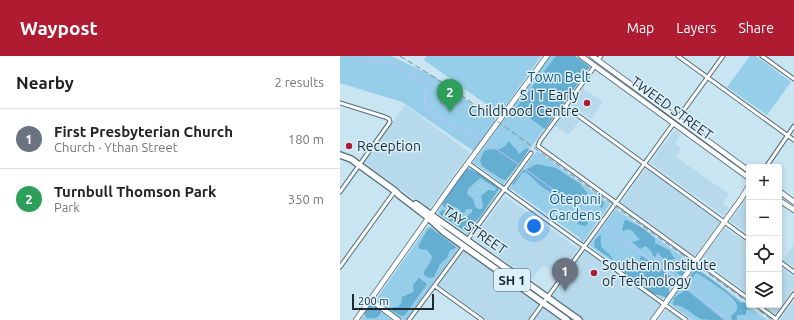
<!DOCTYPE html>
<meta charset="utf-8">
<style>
body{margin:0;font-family:Ubuntu,sans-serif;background:#f6f6f6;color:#222}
.controls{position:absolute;right:12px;bottom:12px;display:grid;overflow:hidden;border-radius:4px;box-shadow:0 2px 6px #0003}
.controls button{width:36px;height:36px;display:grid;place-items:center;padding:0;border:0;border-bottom:1px solid #e0e0e0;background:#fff;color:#222;font:20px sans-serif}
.scale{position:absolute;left:12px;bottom:10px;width:82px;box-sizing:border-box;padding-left:4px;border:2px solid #1f292e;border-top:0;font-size:11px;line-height:14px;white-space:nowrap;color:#1f292e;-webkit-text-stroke:3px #dbf1fc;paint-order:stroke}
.you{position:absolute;left:194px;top:170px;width:14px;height:14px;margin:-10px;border:3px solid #fff;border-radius:50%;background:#1a73e8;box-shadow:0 0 0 6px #1a73e833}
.badge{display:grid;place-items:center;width:26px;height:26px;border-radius:50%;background:#af1c31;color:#fff;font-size:13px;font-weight:700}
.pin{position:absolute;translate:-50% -33px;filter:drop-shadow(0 1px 2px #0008)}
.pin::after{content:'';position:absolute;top:21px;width:14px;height:12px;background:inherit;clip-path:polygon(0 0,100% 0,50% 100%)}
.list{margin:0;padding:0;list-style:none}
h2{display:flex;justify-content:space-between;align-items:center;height:52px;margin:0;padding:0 16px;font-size:17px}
h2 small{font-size:13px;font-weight:400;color:#767676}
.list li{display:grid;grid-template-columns:26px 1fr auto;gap:12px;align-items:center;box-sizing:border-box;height:60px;padding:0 16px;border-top:1px solid #e0e0e0}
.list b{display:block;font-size:15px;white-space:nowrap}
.list p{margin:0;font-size:13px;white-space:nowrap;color:#767676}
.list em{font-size:13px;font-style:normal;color:#767676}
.icon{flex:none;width:22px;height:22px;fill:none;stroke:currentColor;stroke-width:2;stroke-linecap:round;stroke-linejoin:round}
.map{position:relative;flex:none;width:454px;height:264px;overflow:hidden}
header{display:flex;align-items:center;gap:24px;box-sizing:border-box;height:56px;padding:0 20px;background:#af1c31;color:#fff}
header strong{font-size:19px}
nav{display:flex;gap:22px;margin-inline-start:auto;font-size:14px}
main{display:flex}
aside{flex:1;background:#fff}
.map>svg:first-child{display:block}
.built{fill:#b6daeb}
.green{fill:#96cde8}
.forest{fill:#63aed1;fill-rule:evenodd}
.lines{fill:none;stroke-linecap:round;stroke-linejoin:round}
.stream{stroke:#c6bfff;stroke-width:1}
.street-casing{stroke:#536b77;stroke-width:5}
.secondary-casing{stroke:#536b77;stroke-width:6}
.highway-casing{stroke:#536b77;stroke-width:8}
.street{stroke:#fff;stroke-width:3}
.secondary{stroke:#fff;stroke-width:4.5}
.highway{stroke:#fff;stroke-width:5.5}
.rail{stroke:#7b8e98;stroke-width:1;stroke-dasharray:6 3;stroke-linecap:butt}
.poi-dot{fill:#af1c31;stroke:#dbf1fc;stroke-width:1.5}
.labels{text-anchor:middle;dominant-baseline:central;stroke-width:3;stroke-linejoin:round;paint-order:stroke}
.shield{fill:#dbf1fc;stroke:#57656c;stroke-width:1}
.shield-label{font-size:13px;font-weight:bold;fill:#1f292e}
.park-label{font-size:14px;fill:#1a566e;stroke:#dbf1fc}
.poi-label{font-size:14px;fill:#1f292e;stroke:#dbf1fc;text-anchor:start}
.street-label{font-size:14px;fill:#1f292e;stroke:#dbf1fc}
</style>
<header>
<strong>Waypost</strong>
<nav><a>Map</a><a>Layers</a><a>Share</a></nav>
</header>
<main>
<aside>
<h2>Nearby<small>2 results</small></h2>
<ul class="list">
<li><span class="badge" style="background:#6b7280">1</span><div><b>First Presbyterian Church</b><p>Church · Ythan Street</p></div><em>180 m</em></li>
<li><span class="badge" style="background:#2e9e5b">2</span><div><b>Turnbull Thomson Park</b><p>Park</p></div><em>350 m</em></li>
</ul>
</aside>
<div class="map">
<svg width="454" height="264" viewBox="0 0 454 264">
<rect width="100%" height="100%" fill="#c9e5f2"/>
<path class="built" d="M 243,32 L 263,46 L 251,63 L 231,49 Z
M 65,49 L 130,97 L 91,151 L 87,152 L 23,107 Z
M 225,56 L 239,65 L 229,79 L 215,70 Z
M 335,74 L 341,78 L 335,87 L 341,92 L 336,101 L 389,138 L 383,147 L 389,152 L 384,160 L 310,107 Z
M 306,112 L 380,166 L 355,200 L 281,147 Z
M 409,139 L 409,178 L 390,165 Z
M 165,140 L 238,193 L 218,220 L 203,209 L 191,224 L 134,182 Z
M 385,172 L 409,189 L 409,239 L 361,203 Z
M 454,189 L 454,211 L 443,204 Z
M 246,192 L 323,248 L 312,264 L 243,264 L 211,241 Z
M 124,193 L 223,264 L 147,264 L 98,228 Z
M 439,210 L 454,221 L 454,232 L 435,259 L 426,252 L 428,249 L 439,249 Z
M 454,245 L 454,264 L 440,264 Z
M 329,250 L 348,264 L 319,264 Z"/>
<path class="green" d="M 0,0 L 51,0 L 95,21 L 157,66 L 135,96 L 62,46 L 0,27 Z
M 87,0 L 201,0 L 160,58 L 84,4 Z
M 210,0 C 222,0 244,0 249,12 L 163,129 L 162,129 L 160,126 L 137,109 L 133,108 L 133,106 Z
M 410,0 L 416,0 L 451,26 L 427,59 L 387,31 Z
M 197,95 L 270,148 L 243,186 L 241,185 L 240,182 L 173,134 L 169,133 Z
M 130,110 L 133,111 L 133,114 L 161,132 L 129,179 L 97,156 Z
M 276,153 L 350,206 L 323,243 L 249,189 Z
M 90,170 L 119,192 L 66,264 L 63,264 L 37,245 L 37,242 L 87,171 Z
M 356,211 L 427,264 L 352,264 L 329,247 Z
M 32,249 L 53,264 L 21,264 Z"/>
<path class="forest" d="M 216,0 L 235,0 L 250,11 L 205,73 L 176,52 Z
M 168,85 L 176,93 L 179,98 L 186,92 L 189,93 L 183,103 L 166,124 L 162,123 L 142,110 L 140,105 L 144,95 C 153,90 157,98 167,88 Z
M 197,108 L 216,112 L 239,127 L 248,138 C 242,139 241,144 237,147 L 230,144 L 225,145 L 202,131 L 186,116 L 182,117 L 174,129 L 172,128 L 183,114 L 185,114 Z
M 127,112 L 142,119 L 159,132 L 159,133 L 139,162 L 134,166 L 130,173 L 125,175 L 99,158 L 102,154 C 115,158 119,170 132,156 L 132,153 L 126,153 L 125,156 L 123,157 L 116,151 L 106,152 L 102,149 L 111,133 ZM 140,122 L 156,132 L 155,135 L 148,134 L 141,140 L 143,149 L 142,153 L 138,153 L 135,150 L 133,143 L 127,138 L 128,133 Z
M 252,140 L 257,141 L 264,146 L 263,151 L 261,152 L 255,145 L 252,144 L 250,147 L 248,147 L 246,145 L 246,141 Z
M 237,154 L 246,158 L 250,162 L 247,169 L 245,170 L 237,168 L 242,161 L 237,159 L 235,156 Z
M 286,164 C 290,166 293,167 297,169 C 303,171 311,179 315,183 L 315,187 L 329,194 L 335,203 C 329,205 321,203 319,197 L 317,196 L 316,201 L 313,200 L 311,195 L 306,190 L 300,193 L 292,186 L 300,184 L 294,177 L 290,173 L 282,175 L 284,165 Z
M 91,172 L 116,191 L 114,193 L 110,194 L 107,202 L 100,208 L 94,221 L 90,222 L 84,219 L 84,216 L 91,205 L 92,200 L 87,194 L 80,193 L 78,190 L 88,173 Z
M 260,179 L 261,179 C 259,198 267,191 273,204 L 254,191 L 255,184 Z
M 302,200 L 329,219 L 334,224 L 328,227 L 325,231 L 329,233 L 329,238 L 326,242 L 323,240 L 313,238 L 284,216 L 286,213 L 297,216 L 302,211 L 302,207 L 300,204 L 300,201 Z
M 338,204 L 344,205 L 348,210 L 341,220 L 335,215 L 335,212 L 340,210 L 341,208 Z
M 355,214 C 365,216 393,240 401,247 L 404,246 L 408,249 L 409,253 L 406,254 L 406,259 L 397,259 L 397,264 L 392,264 L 391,260 C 395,257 398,254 397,249 C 395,240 367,224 359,218 L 356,217 L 350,226 L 347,224 Z
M 79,222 L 87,228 L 65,259 L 62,260 L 52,255 L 53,251 L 58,251 L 61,247 L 62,241 L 71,237 L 74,235 L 73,229 Z
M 344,235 L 348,235 L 384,264 C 377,264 367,264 361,263 C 352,259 344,248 333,249 L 334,242 Z
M 29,249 L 36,249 L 40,253 L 41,257 C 38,262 33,263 27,262 L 24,258 Z"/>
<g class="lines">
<path class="stream" d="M 13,0 C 23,9 26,3 37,5 C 43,5 50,7 56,9 C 61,11 84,26 87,31 L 84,49 L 86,53 L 113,70 L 143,84
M 146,86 L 178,108
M 185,113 L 259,167
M 262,169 L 338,224
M 343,227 L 388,264"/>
<defs>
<path id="street" d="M 338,0 L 454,84
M 422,0 L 454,23
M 258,4 L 261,0
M 255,10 L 200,85 L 198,90 L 409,243
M 0,47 L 45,61 L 49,63 L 50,66 L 0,136
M 225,50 L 409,184
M 338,62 L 383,0
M 128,107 L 346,264
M 426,111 L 454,70
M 128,183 L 191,97
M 439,205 L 454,216
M 0,211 L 55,135
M 95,230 L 142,264
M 417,249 L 436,263
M 69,264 L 124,190
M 191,264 L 334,67
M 435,264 L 454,238"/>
<path id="secondary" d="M 241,0 L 409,122
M 252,0 L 409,115
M 439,135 L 454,146
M 439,144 L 454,154
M 31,244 L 58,264
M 16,264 L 116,123 L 207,0
M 313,264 L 401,143 L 409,130"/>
<path id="highway" d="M 0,99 L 11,103 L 55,135 L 59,139 L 85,159 L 104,176 L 227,264
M 76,148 L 239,264"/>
</defs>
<use href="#street" class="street-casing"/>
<use href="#secondary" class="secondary-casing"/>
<use href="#highway" class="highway-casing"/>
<use href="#street" class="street"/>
<use href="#secondary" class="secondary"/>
<use href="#highway" class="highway"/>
<path class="rail" d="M 60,0 L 110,31 L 409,247
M 412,249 L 432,264"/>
</g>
<g class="poi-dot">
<circle cx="247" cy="47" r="4"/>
<circle cx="9" cy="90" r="4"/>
<circle cx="254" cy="217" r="4"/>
</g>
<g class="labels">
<rect class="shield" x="154" y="213" width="36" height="22" rx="3"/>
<g class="shield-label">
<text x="172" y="224">SH 1</text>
</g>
<g class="park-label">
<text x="219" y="21">Town Belt</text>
<text x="235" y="143">Ōtepuni<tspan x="235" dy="16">Gardens</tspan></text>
</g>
<g class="poi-label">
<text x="239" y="39" text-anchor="end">S I T Early<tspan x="239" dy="16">Childhood Centre</tspan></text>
<text x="17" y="90">Reception</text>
<text x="262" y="209">Southern Institute<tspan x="262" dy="16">of Technology</tspan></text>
</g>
<g class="street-label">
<text transform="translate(332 52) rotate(36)">TWEED STREET</text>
<text transform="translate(135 174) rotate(35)">TAY STREET</text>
</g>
</g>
</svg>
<div class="controls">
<button>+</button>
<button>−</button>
<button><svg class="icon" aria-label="locate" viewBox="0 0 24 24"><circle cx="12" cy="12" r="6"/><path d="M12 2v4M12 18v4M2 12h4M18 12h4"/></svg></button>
<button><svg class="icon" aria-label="layers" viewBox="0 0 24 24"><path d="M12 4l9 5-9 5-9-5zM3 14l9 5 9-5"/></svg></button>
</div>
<div class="scale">200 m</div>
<div class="you"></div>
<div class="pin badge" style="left:225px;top:235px;background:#6b7280">1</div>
<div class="pin badge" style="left:110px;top:56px;background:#2e9e5b">2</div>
</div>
</main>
